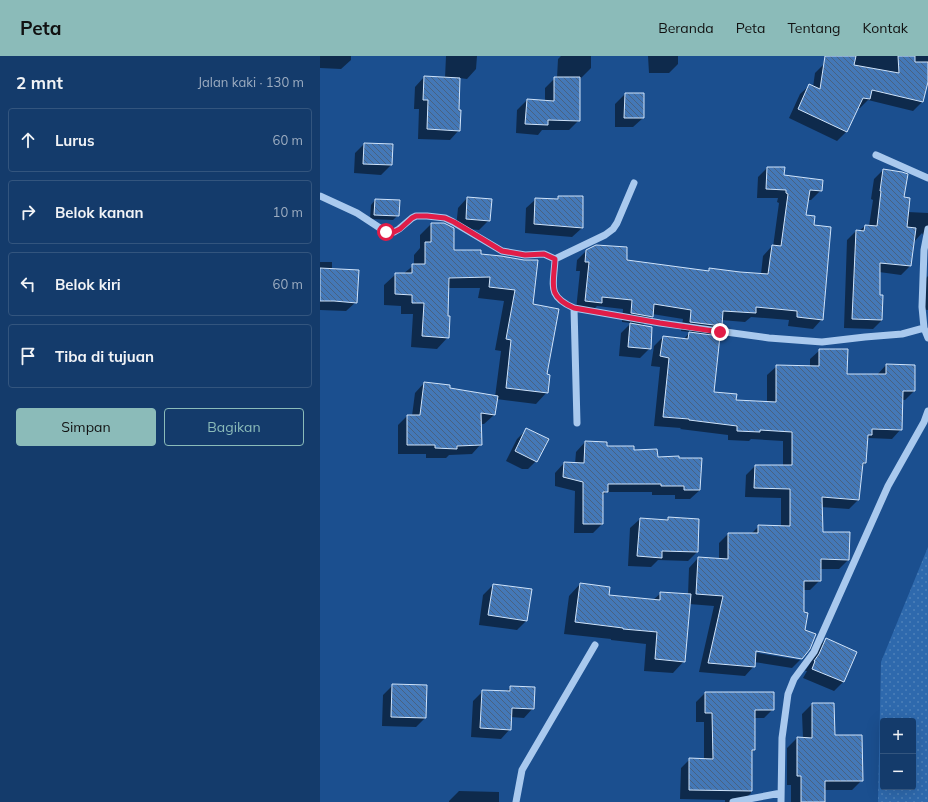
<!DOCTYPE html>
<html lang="id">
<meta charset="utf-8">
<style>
body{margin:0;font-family:Mulish,sans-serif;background:#1d4271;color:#f1f3f6}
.controls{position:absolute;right:12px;bottom:12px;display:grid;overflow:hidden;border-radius:4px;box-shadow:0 4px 16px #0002}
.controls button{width:36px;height:36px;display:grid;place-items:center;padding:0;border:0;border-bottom:1px solid #33557e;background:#143b6b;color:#f1f3f6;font:20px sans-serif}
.stop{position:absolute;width:12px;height:12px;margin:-9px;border:3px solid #e11d48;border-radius:50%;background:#fff}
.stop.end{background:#e11d48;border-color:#fff;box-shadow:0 1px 4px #0008}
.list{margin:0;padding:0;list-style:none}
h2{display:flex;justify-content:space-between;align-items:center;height:52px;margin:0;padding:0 16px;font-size:17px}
h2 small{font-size:13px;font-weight:400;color:#9dadc1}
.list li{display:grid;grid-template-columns:26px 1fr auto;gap:12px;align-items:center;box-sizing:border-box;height:64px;margin:0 8px 8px;padding:0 8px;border:1px solid #33557e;border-radius:4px}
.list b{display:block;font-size:15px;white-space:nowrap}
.list em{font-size:13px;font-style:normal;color:#9dadc1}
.actions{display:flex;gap:8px;padding:12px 16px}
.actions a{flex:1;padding:9px 0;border:1px solid #8bbbb9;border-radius:4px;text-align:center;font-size:14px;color:#8bbbb9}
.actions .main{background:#8bbbb9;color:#111}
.icon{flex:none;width:22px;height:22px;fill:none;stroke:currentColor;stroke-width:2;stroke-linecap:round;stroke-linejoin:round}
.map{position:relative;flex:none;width:608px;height:746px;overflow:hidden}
header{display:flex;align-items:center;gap:24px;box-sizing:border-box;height:56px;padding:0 20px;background:#8bbbb9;color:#111}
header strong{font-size:19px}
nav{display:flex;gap:22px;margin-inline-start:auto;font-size:14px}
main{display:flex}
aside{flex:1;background:#143b6b}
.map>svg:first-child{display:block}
.grass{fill:url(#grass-dots);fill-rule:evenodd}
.shadow{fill:#0007}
.building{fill:url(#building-back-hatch);stroke:#cfe3fa}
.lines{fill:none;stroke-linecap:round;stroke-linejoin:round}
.minor{stroke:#a9c9ee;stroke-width:7}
.route{stroke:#e11d48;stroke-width:5}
</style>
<header>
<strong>Peta</strong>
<nav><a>Beranda</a><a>Peta</a><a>Tentang</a><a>Kontak</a></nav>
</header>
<main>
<aside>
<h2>2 mnt<small>Jalan kaki · 130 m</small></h2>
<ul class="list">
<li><svg class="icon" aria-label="ahead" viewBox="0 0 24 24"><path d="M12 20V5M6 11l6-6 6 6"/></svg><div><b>Lurus</b></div><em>60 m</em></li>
<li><svg class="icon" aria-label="right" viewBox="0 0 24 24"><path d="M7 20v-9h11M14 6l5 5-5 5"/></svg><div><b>Belok kanan</b></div><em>10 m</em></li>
<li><svg class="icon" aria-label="left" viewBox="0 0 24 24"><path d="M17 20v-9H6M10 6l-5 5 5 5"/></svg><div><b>Belok kiri</b></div><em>60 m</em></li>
<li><svg class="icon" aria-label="arrive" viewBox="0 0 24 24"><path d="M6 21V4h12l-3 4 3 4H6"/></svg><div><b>Tiba di tujuan</b></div></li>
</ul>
<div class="actions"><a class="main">Simpan</a><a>Bagikan</a></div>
</aside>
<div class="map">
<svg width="608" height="746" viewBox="0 0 608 746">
<defs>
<pattern id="grass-dots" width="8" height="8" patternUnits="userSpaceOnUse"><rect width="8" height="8" fill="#2e69ad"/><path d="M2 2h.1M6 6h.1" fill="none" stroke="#4d80b9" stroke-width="1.8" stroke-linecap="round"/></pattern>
<pattern id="building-back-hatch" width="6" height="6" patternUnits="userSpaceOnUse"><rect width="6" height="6" fill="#4478b7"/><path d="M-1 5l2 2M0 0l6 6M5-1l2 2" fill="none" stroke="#486282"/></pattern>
</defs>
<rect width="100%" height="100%" fill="#1b4f8f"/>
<path class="grass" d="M 608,491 L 608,746 L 558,746 L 561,606 ZM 563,665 L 593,665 L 593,731 L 563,731 Z"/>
<path class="shadow" d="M 0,0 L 31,0 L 31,4 L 21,13 L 0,12 Z
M 126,0 L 157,0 L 156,13 L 147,23 L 139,22 L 138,55 L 139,74 L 130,84 L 98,83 L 99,53 L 94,53 L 95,31 L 104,21 L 125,22 Z
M 241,0 L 271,0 L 271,12 L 259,24 L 259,64 L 249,74 L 222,74 L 218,79 L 196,77 L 197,54 L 207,44 L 225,46 L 225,32 L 235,22 L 237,22 L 238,3 Z
M 328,0 L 358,0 L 358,8 L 349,17 L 329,17 Z
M 506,0 L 608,0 L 608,22 L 602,46 L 593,55 L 548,44 L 540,52 L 537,51 L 526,76 L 517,85 L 469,62 L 480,38 L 490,29 L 493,31 L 495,17 L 503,9 Z
M 305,38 L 323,62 L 313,71 L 295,71 L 295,48 Z
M 44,88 L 71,109 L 61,119 L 34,117 L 35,97 Z
M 447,112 L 463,119 L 501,134 L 491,144 L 488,144 L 485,160 L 493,170 L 502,263 L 493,273 L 468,270 L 469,264 L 431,261 L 425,266 L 401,264 L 401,270 L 391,280 L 393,337 L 415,345 L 447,347 L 447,319 L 457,310 L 490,311 L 490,303 L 500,294 L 526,319 L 557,319 L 566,309 L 594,335 L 585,344 L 582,344 L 581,373 L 572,383 L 548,382 L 545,407 L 542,410 L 538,444 L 529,453 L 501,451 L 502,477 L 528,504 L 519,513 L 500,513 L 500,524 L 490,534 L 483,534 L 484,574 L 489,593 L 481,603 L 481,602 L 431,594 L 431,596 L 480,604 L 472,612 L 434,606 L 434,610 L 425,620 L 379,616 L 394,550 L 369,548 L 364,605 L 353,617 L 324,615 L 326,588 L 291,584 L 291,583 L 244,578 L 249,540 L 260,528 L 288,539 L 333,544 L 341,537 L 368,539 L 369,512 L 378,502 L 399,503 L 399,487 L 408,478 L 431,478 L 439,470 L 461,471 L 461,442 L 425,441 L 426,419 L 435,410 L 463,410 L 463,385 L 431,383 L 429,385 L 408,384 L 408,379 L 360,373 L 361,372 L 334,370 L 340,311 L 331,310 L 334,290 L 343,281 L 363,284 L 370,276 L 361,275 L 363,263 L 332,258 L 332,260 L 322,270 L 330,292 L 320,302 L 299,300 L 301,277 L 311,267 L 302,266 L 303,253 L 277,250 L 272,255 L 256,254 L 260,215 L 256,215 L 257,204 L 266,195 L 306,205 L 387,216 L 390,214 L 441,218 L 443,200 L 452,190 L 453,191 L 459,147 L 457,146 L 458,142 L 437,142 L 438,121 Z
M 563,114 L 583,142 L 588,156 L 608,157 L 608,188 L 602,177 L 594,186 L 590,210 L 581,219 L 559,216 L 559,240 L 562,264 L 553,273 L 524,272 L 527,184 L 536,175 L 539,175 L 545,170 L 549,170 L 553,144 L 551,143 L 554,123 Z
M 238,141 L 262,172 L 252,181 L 205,177 L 206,152 L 216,143 L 236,144 Z
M 147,142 L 169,164 L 159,174 L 136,172 L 138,152 Z
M 55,144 L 78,159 L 73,164 L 50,163 L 51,149 Z
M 111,168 L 133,195 L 160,199 L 212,249 L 226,319 L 227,336 L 216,348 L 176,343 L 174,359 L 164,368 L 160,368 L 161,388 L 152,398 L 129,399 L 126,402 L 106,402 L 106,398 L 78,398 L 78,369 L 87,360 L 92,360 L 95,337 L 104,327 L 129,333 L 175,341 L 181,295 L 175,294 L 184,245 L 158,242 L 160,232 L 128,232 L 128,281 L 117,293 L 91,291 L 93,258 L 81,258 L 81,250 L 64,249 L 64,229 L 76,218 L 83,218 L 94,209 L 94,199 L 100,192 L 100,179 Z
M 0,206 L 12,206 L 12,213 L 36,246 L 26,255 L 0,254 Z
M 608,220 L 608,254 L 599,253 L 600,228 Z
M 207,373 L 218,403 L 208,413 L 202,413 L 186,405 L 197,383 Z
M 265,386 L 286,391 L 313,395 L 337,402 L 358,403 L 380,434 L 370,443 L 355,443 L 355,439 L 332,439 L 332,436 L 286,436 L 282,440 L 282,468 L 273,477 L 254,477 L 255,435 L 235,430 L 235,417 L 244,407 L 255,408 L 256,396 Z
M 348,462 L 377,496 L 368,505 L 338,504 L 331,511 L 308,510 L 310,472 L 320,463 L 346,464 Z
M 173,529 L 206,565 L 197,574 L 159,569 L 163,539 Z
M 506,583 L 536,596 L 523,626 L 514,635 L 483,622 L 487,615 L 485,615 L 489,609 L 496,593 Z
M 73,629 L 105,662 L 96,671 L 62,670 L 63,639 Z
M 191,631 L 213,652 L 204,662 L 191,661 L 190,673 L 181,683 L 151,681 L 153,645 L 163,635 L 186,636 Z
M 385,637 L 453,637 L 453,653 L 444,662 L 434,662 L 434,694 L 431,697 L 431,737 L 422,746 L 405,746 L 405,744 L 360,743 L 361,712 L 370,703 L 384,704 L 384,666 L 376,666 L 376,646 Z
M 492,648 L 514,680 L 542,724 L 532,734 L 504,734 L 504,746 L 471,746 L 471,729 L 467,729 L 467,692 L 477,682 L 483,682 L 482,658 Z
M 139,735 L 179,736 L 179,746 L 129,746 L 129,745 Z"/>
<path class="building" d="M 505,0 L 536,0 L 534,9 L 579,17 L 578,0 L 595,0 L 595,6 L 608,6 L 608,26 L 603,46 L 552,34 L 550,43 L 543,42 L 527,76 L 478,53 L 489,28 L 500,33 Z
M 104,20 L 140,22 L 139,54 L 141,54 L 140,75 L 107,73 L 108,44 L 103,44 Z
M 234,21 L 260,21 L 260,65 L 228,64 L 228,69 L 205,68 L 207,43 L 234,45 Z
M 305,37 L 324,37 L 324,62 L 304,62 Z
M 44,87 L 73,88 L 72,109 L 43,108 Z
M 447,111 L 465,111 L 464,119 L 503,124 L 502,135 L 490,134 L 486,159 L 495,160 L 494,169 L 511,171 L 503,264 L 477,261 L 477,255 L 436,251 L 436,257 L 403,255 L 402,270 L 370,266 L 371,254 L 334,248 L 333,261 L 311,257 L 312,244 L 282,241 L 282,247 L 265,245 L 269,206 L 265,206 L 266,194 L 276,189 L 307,191 L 307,204 L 389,215 L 389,212 L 420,216 L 448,218 L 452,189 L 461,190 L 468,138 L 466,137 L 466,134 L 446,133 Z
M 563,113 L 582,116 L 588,118 L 584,141 L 590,142 L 587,171 L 596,172 L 591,210 L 560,207 L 560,239 L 563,239 L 562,264 L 532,263 L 536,174 L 544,175 L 545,169 L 557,170 L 561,135 L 560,135 Z
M 238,140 L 263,140 L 263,172 L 214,168 L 215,142 L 238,143 Z
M 147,141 L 172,143 L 170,165 L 146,163 Z
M 55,143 L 80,144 L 79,160 L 54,159 Z
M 111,167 L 124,167 L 134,172 L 134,194 L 161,194 L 161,198 L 181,200 L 204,204 L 218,204 L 213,248 L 239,253 L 227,318 L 230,319 L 228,337 L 186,332 L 191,284 L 186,283 L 195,234 L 169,231 L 170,221 L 129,222 L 128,260 L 130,260 L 129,282 L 102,280 L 104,247 L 92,247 L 92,239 L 75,238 L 75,217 L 92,217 L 92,208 L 105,208 L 105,186 L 111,186 Z
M 0,212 L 39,214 L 37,247 L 14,245 L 0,245 Z
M 310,267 L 332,271 L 331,293 L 308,291 Z
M 369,276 L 400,280 L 394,336 L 417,338 L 416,344 L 456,346 L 456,309 L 499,310 L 499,293 L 528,293 L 527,318 L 566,318 L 566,308 L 595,309 L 595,335 L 583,335 L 582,374 L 552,373 L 552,379 L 548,379 L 546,407 L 543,407 L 539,444 L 502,441 L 503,476 L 530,476 L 529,504 L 501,503 L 501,525 L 484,525 L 484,556 L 488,557 L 485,574 L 496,578 L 490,593 L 482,603 L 436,595 L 435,611 L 388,607 L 403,540 L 376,538 L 378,501 L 408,503 L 408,477 L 438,477 L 438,469 L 470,470 L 470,433 L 434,432 L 435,409 L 472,409 L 472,376 L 440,374 L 440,376 L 417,375 L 417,370 L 369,364 L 369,363 L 343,361 L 349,302 L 340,300 L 343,280 L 368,283 Z
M 104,326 L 130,329 L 130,332 L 178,340 L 175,359 L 161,357 L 162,389 L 137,390 L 137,393 L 115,392 L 115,389 L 87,389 L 87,359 L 100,359 Z
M 206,372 L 229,383 L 217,406 L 195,395 Z
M 265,385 L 287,386 L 287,390 L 314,390 L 314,394 L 337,393 L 338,401 L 359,400 L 359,402 L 382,402 L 380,434 L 364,434 L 364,430 L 341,430 L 341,428 L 288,428 L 288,436 L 283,436 L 283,468 L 263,468 L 263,426 L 243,421 L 244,406 L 264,407 Z
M 348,461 L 379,463 L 378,496 L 342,495 L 342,502 L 317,500 L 320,462 L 348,464 Z
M 260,527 L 290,531 L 289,539 L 340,544 L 340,536 L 371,538 L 365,606 L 335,603 L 337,576 L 303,573 L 303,572 L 255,566 Z
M 173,528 L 212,533 L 207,565 L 168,559 Z
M 506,582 L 537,596 L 524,626 L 492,613 L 495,605 L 494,605 L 499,598 Z
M 72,628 L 107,629 L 106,662 L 71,661 Z
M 190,630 L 215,631 L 214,653 L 192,652 L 191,674 L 160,672 L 162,634 L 190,635 Z
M 385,636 L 454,636 L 454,654 L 435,654 L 435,694 L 432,694 L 432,735 L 369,734 L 369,702 L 393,703 L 392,657 L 385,657 Z
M 492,647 L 514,647 L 515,679 L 542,679 L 543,725 L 505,725 L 505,746 L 481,746 L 481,720 L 477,720 L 477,681 L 492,682 Z"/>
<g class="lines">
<path class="minor" d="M 556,99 L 608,122
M 0,140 L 37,157 L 66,176 L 74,176 L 79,173 L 92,162 L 96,160 L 107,160 L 125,162 L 133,166 L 182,195 L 205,199 L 224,198 L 235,203 C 234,229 226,240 254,252 L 340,267 L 449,282 L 502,286 L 545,281 L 582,278 L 604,272
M 608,173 L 604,194 L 602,251 L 604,272 L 608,282
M 235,203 L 285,179 L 293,173 L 297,167 L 314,127
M 254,252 L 257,367
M 196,746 L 202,714 L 275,589
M 413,746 L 461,737
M 461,746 L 462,682 L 468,638 L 474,623 L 494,596 L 568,430 L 604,366 L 608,355"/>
</g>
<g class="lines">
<path class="route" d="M 66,176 L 74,176 L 80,173 L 92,162 L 96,160 L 107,160 L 125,162 L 134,166 L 182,195 L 205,199 L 224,198 L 235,203 C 234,228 226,240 254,252 L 340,267 L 400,276"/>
</g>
</svg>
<div class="controls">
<button>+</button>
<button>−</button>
</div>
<div class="stop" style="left:66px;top:176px"></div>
<div class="stop end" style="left:400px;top:276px"></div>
</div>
</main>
